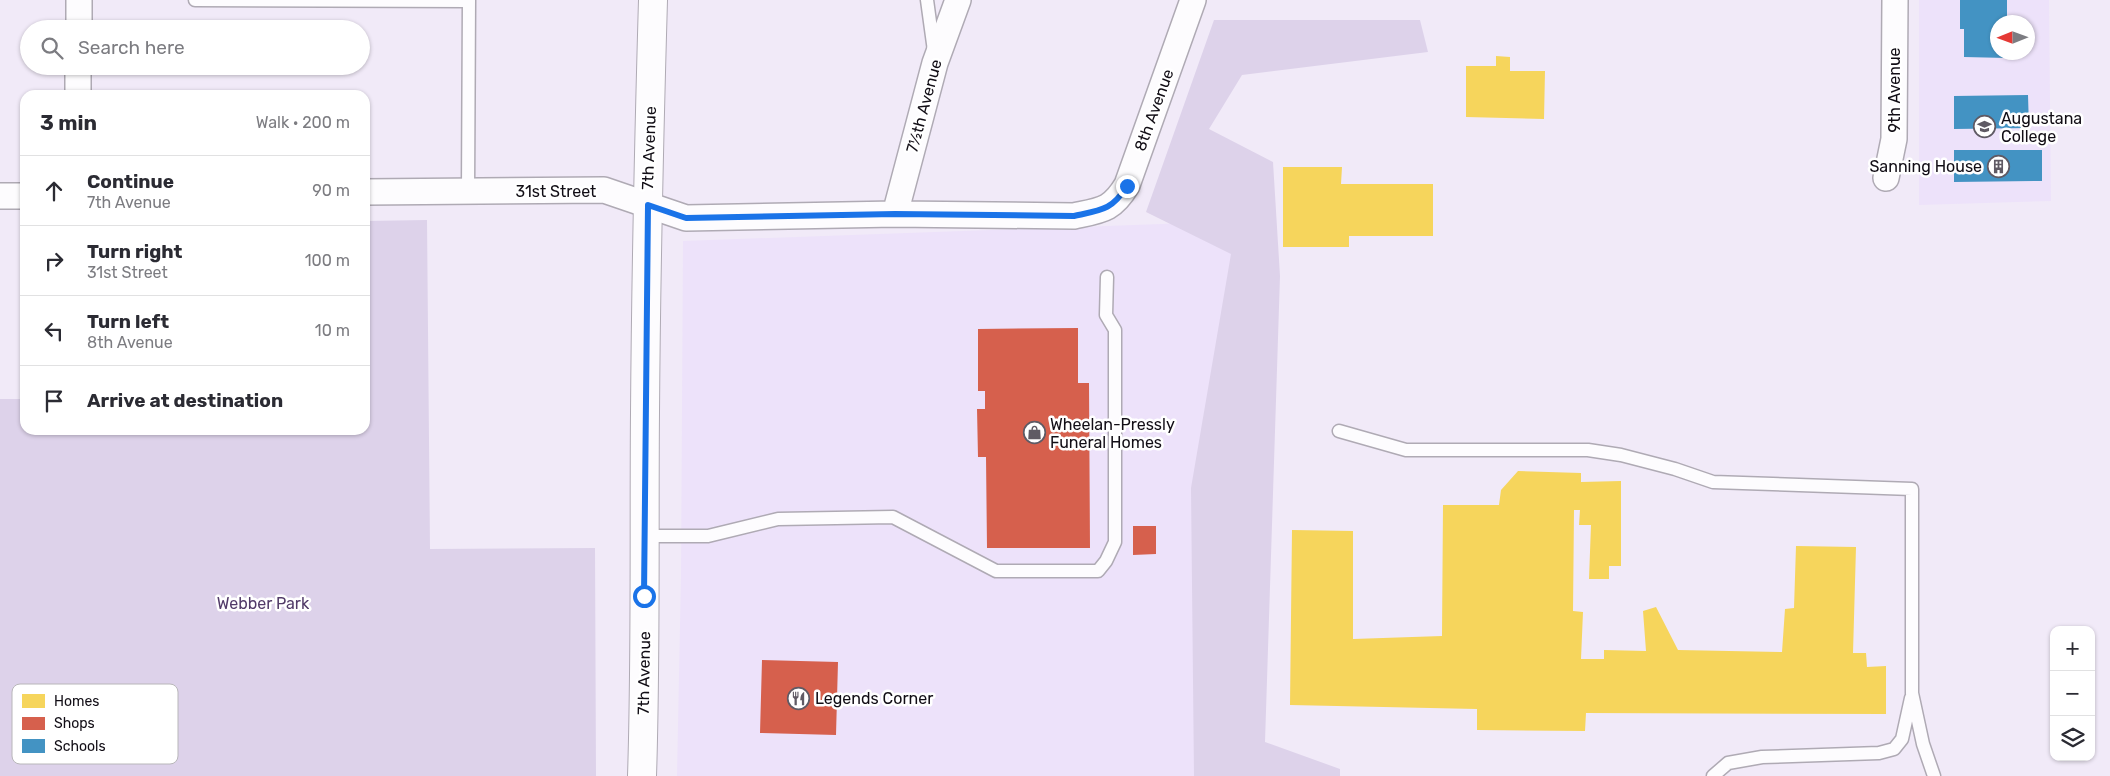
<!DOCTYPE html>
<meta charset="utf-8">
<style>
body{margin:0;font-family:Rubik,sans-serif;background:#f2f2f3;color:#2b2b33}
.controls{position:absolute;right:15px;bottom:15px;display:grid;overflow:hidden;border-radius:10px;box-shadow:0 1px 4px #0004}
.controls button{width:45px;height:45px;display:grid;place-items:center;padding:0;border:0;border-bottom:1px solid #e1e1e2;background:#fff;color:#2b2b33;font:25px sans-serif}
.compass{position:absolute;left:1990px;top:15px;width:45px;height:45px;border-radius:50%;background:#fff;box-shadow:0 1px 4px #0004;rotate:269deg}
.stop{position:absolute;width:15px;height:15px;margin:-11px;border:4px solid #1a73e8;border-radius:50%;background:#fff}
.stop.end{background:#1a73e8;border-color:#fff;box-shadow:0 1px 5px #0008}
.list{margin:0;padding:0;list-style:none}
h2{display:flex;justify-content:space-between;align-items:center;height:65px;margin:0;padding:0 20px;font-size:21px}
h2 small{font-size:16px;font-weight:400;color:#7c7c81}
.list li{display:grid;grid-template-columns:32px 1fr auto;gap:15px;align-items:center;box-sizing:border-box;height:70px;padding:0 20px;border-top:1px solid #e1e1e2}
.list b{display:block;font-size:19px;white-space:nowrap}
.list p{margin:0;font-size:16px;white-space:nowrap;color:#7c7c81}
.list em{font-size:16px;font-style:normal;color:#7c7c81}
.icon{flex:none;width:28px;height:28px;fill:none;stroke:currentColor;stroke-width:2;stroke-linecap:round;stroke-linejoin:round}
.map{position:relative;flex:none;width:2110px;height:776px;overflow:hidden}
.search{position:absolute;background:#fff;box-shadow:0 1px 4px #0004;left:20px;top:20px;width:350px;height:55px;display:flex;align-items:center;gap:12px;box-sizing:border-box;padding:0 18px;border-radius:28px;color:#7c7c81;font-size:19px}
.panel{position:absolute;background:#fff;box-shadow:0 1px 4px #0004;left:20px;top:90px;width:350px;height:345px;border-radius:15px}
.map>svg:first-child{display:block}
.built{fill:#ede2fa;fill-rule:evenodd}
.green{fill:#ddd2ea}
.homes{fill:#f6d55c}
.shops{fill:#d6604d}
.schools{fill:#4393c3}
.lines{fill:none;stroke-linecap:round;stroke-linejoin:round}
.lane-casing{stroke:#afaab4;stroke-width:15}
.street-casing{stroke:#afaab4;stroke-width:28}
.secondary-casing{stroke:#afaab4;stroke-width:30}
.lane{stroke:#fdfcfe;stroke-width:12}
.street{stroke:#fdfcfe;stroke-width:25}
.secondary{stroke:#fdfcfe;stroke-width:28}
.route{stroke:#1a73e8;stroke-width:6}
.labels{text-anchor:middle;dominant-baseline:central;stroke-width:5;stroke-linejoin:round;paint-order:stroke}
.street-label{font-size:16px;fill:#110d15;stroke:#fff}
.poi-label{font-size:16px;fill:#110d15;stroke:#fff;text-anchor:start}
.park-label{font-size:16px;fill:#523b69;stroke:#fff}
.key{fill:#fff;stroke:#b8b6b9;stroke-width:1}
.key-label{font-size:14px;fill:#110d15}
</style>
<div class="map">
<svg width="2110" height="776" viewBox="0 0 2110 776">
<rect width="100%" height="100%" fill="#f1eaf8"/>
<path class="built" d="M 1919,0 L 2049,0 L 2051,201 L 1919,205 ZM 1998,22 L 2028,22 L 2028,52 L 1998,52 Z
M 1245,221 L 1254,776 L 677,776 L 681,576 L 683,241 Z"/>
<path class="green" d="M 1214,20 L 1420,20 L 1428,52 L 1242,75 L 1209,129 L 1273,162 L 1280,276 L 1265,742 L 1340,769 L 1340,776 L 1194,776 L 1191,488 L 1231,254 L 1146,212 Z
M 427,220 L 430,549 L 595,548 L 596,776 L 0,776 L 0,399 L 25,399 L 25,430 L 365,430 L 365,221 Z"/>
<path class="homes" d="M 1496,56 L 1510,57 L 1510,71 L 1545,71 L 1544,119 L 1466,117 L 1466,66 L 1496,66 Z
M 1283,167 L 1342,167 L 1341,184 L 1433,184 L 1433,236 L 1349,236 L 1349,247 L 1283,247 Z
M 1518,471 L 1581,473 L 1581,482 L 1621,481 L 1621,566 L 1609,566 L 1609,579 L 1589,579 L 1591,525 L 1579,525 L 1580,510 L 1574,510 L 1573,611 L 1583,612 L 1581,659 L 1604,659 L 1604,650 L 1646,651 L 1643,611 L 1656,607 L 1678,650 L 1782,652 L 1785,609 L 1794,608 L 1796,546 L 1856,547 L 1853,653 L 1866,653 L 1867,667 L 1886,666 L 1886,714 L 1586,713 L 1585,731 L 1477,730 L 1477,709 L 1290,705 L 1292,530 L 1353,531 L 1353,639 L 1442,636 L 1443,505 L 1499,505 L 1501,490 Z"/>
<path class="shops" d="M 1078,328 L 1078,383 L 1089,383 L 1090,548 L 987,548 L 986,457 L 978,457 L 977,409 L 985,409 L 985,391 L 978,391 L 978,329 Z
M 1133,526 L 1156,526 L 1156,554 L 1133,555 Z
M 762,660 L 838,662 L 836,735 L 760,733 Z"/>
<path class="schools" d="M 1960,0 L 2007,0 L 2007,22 L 1998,22 L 1998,52 L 2007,52 L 2007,58 L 1964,57 L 1964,29 L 1960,29 Z
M 2028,95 L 2029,128 L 1954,129 L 1954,96 Z
M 1954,150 L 2042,150 L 2042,181 L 1954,182 Z"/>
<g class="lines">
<defs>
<path id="lane" d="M 195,0 L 469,1
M 927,0 L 934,51
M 468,191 L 469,0
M 1339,431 L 1406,450 L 1588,450 L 1621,455 L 1675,469 L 1713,482 L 1912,489 L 1912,693 L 1923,744 L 1934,776
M 645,536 L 708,536 L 778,519 L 893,517 L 996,571 L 1098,571 L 1106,561 L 1115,542 L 1115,330 L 1106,315 L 1107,277
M 1713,776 L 1728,763 L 1762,757 L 1879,753 L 1894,749 L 1902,739 L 1911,698"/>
<path id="street" d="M 79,29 L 79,0
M 78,95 L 78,66
M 1886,178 L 1894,139 L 1895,0
M 365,192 L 604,190 L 686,218 L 895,214 L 1074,216 C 1102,210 1112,210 1127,185 L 1193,0
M 0,196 L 25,196
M 895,214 L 935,63 L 958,0"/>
<path id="secondary" d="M 642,776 C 646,655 644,534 645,413 C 646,276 649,138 653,0"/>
</defs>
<use href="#lane" class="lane-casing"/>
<use href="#street" class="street-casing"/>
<use href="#secondary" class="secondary-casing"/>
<use href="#lane" class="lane"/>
<use href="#street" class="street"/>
<use href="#secondary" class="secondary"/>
</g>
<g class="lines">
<path class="route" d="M 644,596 L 648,205 L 686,218 L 895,214 L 1074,216 C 1102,210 1112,210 1127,186"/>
</g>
<defs>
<symbol id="university-ring" viewBox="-11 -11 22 22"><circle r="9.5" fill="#fff" stroke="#5f5a64" stroke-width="1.5"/><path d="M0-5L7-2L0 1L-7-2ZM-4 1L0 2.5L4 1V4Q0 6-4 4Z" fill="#5f5a64"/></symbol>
<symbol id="building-ring" viewBox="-11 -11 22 22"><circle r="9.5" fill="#fff" stroke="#5f5a64" stroke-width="1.5"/><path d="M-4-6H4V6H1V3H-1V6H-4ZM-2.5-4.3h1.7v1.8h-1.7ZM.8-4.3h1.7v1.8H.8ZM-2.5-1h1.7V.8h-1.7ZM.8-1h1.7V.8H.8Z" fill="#5f5a64"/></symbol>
<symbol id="shop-ring" viewBox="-11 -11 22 22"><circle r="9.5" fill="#fff" stroke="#5f5a64" stroke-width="1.5"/><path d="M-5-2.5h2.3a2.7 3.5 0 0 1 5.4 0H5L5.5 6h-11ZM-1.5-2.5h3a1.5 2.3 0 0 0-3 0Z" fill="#5f5a64"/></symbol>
<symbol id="restaurant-ring" viewBox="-11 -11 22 22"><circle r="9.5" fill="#fff" stroke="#5f5a64" stroke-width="1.5"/><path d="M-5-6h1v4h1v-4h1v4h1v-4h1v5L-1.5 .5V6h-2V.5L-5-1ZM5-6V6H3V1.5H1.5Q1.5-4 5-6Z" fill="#5f5a64"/></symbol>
</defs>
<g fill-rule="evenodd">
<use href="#university-ring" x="1972" y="114" width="25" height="25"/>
<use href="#building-ring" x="1986" y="154" width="25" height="25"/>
<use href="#shop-ring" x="1022" y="420" width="25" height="25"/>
<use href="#restaurant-ring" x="786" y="686" width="25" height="25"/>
</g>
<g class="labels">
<g class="street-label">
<text transform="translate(1894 90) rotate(-90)">9th Avenue</text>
<text transform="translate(924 106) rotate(-75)">7½th Avenue</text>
<text transform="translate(1154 110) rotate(-70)">8th Avenue</text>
<text transform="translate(649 148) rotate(-88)">7th Avenue</text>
<text x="556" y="191">31st Street</text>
<text transform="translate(644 673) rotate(-89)">7th Avenue</text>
</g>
<g class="poi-label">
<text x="2001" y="118">Augustana<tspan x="2001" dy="18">College</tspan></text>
<text x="1982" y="166" text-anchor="end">Sanning House</text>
<text x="1050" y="424">Wheelan-Pressly<tspan x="1050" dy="18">Funeral Homes</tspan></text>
<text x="815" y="698">Legends Corner</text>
</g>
<g class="park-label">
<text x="263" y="603">Webber Park</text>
</g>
</g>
<rect x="12" y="684" width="166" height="80" rx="8" class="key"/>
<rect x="22" y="694" width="23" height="14" fill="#f6d55c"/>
<rect x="22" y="717" width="23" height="13" fill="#d6604d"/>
<rect x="22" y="739" width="23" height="14" fill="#4393c3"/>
<g class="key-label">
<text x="54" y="706">Homes</text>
<text x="54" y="728">Shops</text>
<text x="54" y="751">Schools</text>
</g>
</svg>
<div class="controls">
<button>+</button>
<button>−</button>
<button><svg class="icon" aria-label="layers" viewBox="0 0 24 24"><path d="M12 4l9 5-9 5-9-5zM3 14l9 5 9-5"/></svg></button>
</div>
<svg class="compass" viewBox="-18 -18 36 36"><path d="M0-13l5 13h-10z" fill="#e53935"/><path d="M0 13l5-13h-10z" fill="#7c7c81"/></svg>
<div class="stop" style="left:644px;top:596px"></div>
<div class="stop end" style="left:1127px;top:186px"></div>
<div class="search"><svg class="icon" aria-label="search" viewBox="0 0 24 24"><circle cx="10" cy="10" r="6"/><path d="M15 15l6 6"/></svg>Search here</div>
<section class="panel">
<h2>3 min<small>Walk · 200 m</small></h2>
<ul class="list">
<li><svg class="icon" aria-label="ahead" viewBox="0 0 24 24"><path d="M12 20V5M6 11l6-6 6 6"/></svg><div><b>Continue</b><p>7th Avenue</p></div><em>90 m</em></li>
<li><svg class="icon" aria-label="right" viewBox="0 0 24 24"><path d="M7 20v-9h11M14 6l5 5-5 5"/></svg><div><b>Turn right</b><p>31st Street</p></div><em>100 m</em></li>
<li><svg class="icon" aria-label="left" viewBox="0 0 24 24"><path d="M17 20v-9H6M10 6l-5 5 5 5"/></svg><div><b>Turn left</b><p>8th Avenue</p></div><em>10 m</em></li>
<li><svg class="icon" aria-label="arrive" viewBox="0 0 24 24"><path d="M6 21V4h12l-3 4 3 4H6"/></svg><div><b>Arrive at destination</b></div></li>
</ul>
</section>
</div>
